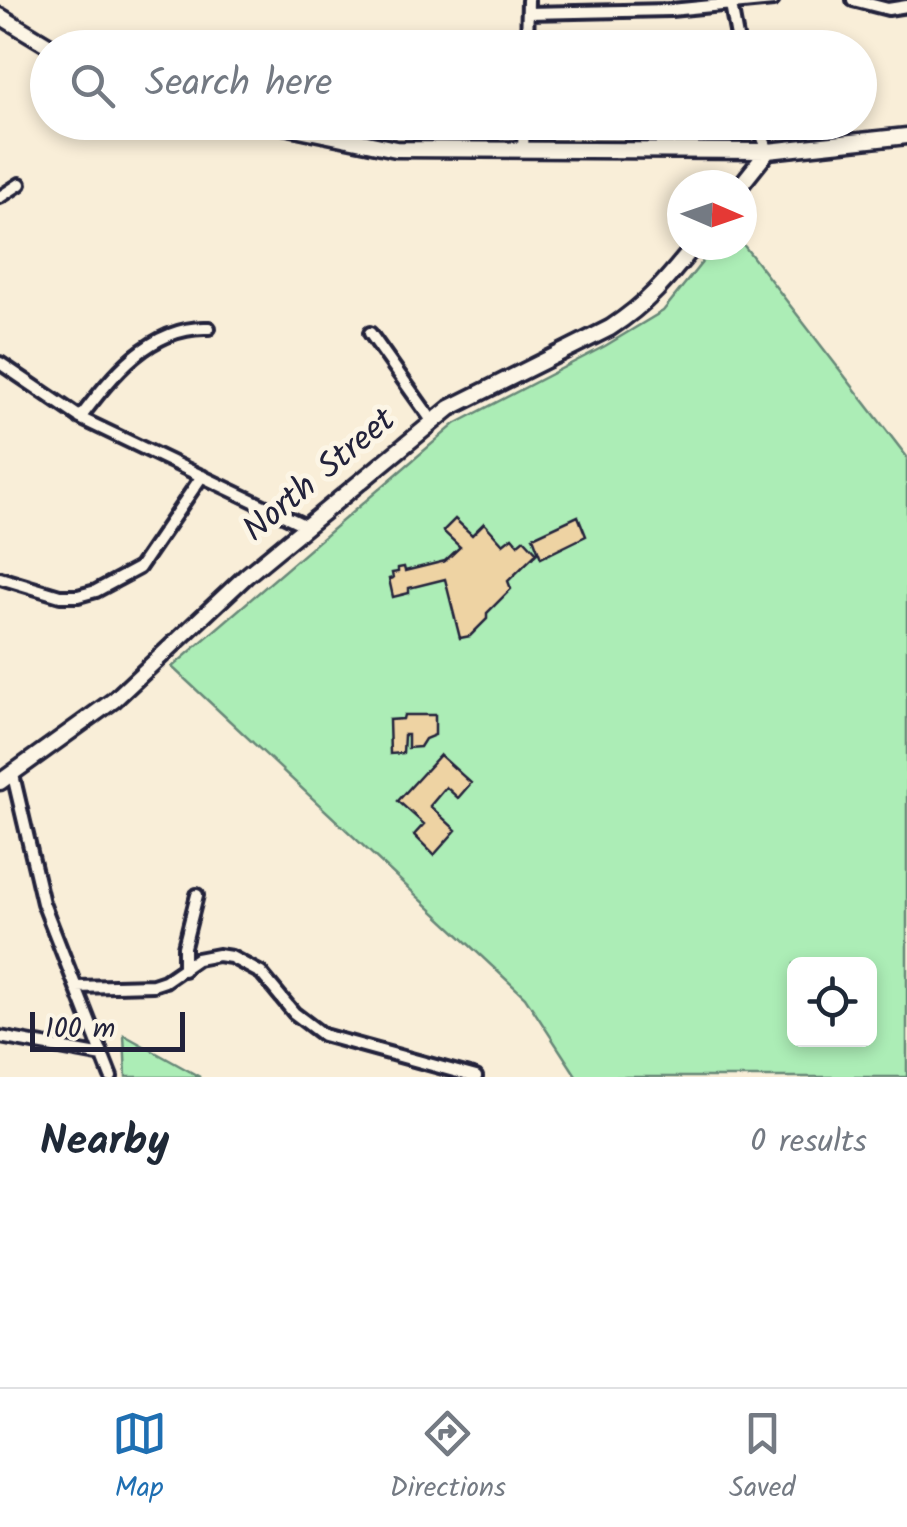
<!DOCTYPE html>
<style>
body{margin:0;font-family:Kalam,sans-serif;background:#f6f6f7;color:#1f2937}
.controls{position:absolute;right:30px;bottom:30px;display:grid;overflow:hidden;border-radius:15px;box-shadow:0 5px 15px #0003}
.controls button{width:90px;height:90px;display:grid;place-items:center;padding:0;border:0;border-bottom:2px solid #e0e1e3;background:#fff;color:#1f2937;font:50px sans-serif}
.compass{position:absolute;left:667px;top:170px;width:90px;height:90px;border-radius:50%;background:#fff;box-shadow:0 5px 15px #0003;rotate:92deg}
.scale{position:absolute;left:30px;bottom:25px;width:155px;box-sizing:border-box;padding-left:10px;border:5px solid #22223b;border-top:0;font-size:28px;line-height:35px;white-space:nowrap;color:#22223b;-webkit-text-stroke:8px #fcf5e5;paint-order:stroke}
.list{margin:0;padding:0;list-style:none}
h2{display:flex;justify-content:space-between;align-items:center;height:130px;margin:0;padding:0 40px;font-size:42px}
h2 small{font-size:32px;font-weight:400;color:#747a83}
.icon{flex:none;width:55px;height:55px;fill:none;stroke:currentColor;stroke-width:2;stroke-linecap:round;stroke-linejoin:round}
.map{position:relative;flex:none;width:907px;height:1077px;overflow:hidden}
.search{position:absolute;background:#fff;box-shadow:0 5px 15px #0003;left:30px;right:30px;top:30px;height:110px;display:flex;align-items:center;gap:25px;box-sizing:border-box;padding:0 35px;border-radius:55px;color:#747a83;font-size:38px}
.sheet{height:310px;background:#fff}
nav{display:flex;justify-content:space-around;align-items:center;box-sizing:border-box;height:140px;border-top:2px solid #e0e1e3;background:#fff;font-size:28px;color:#747a83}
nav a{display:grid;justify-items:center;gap:5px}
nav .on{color:#1f6fb2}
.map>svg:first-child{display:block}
.green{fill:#acedb6;stroke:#678878;stroke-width:2.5;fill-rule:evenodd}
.building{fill:#eed3a3;stroke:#22223b;stroke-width:2.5}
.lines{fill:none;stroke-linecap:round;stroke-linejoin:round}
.street-casing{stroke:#22223b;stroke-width:18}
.secondary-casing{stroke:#22223b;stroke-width:21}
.street{stroke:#fcf5e5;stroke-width:10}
.secondary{stroke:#fcf5e5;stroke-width:14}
.labels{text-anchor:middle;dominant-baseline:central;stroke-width:10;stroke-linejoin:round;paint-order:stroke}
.street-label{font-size:35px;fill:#22223b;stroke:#fcf5e5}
</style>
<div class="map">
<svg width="907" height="1077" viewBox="0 0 907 1077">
<rect width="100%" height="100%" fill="#f9eed8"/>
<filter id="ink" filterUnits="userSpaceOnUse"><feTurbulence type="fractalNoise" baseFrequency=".01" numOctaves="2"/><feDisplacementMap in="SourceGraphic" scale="20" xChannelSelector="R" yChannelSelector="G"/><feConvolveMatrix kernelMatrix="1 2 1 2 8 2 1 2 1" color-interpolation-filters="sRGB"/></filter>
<g filter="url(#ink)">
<path class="green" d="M 742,243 L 907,457 L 907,1077 L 577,1077 L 525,997 L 172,667 L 455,424 L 605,346 L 663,311 L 716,245 ZM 794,964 L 870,964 L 870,1040 L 794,1040 Z
M 124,1035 L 200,1077 L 126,1077 Z"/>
<path class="building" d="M 578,516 L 586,536 L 541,558 L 533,537 Z
M 455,519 L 472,535 L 484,523 L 503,544 L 512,537 L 518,544 L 524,539 L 537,553 L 508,581 L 511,589 L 487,613 L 487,619 L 470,636 L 460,638 L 445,579 L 409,588 L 409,593 L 393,597 L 389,579 L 393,578 L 392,573 L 398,572 L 398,568 L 404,567 L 405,571 L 445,561 L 460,547 L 443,531 Z
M 404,715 L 435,715 L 435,735 L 425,739 L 420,747 L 408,748 L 408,735 L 404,735 L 403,753 L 390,754 L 389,720 L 403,719 Z
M 440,755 L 471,783 L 458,798 L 446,787 L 430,806 L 456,830 L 434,855 L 414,835 L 424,824 L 398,801 Z"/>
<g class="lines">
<defs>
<path id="street" d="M 853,0 L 888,9 L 907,6
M 731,5 L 739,48
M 528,13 L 671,10 L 773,0
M 527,48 L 528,0
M 757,122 L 768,151
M 523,151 L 524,122
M 0,197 L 20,184
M 370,333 L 433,422
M 0,363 L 84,420 L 306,526
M 80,418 C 111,377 151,325 209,328
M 0,578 L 60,596 L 78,596 L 96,591 L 139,568 L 202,476
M 13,775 L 43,903 L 111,1077
M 184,970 L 184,947 L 197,895
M 77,987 L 153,985 L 165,981 L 197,959 L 218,955 L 231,957 L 261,973 L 294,1013 L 323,1035 L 476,1077
M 0,1037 L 103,1056"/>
<path id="secondary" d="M 0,16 L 53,48
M 265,122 L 396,149 L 768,151 L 907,136
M 741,185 L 768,151
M 0,782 L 114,700 L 246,576 L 450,408 L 610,328 C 648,303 667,280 695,245"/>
</defs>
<use href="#street" class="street-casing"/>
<use href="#secondary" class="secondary-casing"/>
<use href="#street" class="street"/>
<use href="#secondary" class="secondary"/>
</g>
</g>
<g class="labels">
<g class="street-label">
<text transform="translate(320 476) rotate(-40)">North Street</text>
</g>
</g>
</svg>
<div class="controls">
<button><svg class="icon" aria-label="locate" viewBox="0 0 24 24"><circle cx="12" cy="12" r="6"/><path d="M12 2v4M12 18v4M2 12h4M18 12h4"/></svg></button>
</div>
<svg class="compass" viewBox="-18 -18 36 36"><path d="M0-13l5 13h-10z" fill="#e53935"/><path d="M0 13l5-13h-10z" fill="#747a83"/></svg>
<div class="scale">100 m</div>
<div class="search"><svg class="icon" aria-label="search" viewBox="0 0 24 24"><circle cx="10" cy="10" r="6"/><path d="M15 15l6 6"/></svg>Search here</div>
</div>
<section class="sheet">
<h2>Nearby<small>0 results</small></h2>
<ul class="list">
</ul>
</section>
<nav>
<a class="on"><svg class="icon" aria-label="map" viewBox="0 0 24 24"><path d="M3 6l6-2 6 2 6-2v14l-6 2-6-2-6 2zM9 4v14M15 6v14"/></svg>Map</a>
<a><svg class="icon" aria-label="directions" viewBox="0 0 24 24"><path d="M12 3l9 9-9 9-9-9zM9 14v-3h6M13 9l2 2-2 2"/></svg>Directions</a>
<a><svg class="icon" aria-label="saved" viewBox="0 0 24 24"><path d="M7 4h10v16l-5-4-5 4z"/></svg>Saved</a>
</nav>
